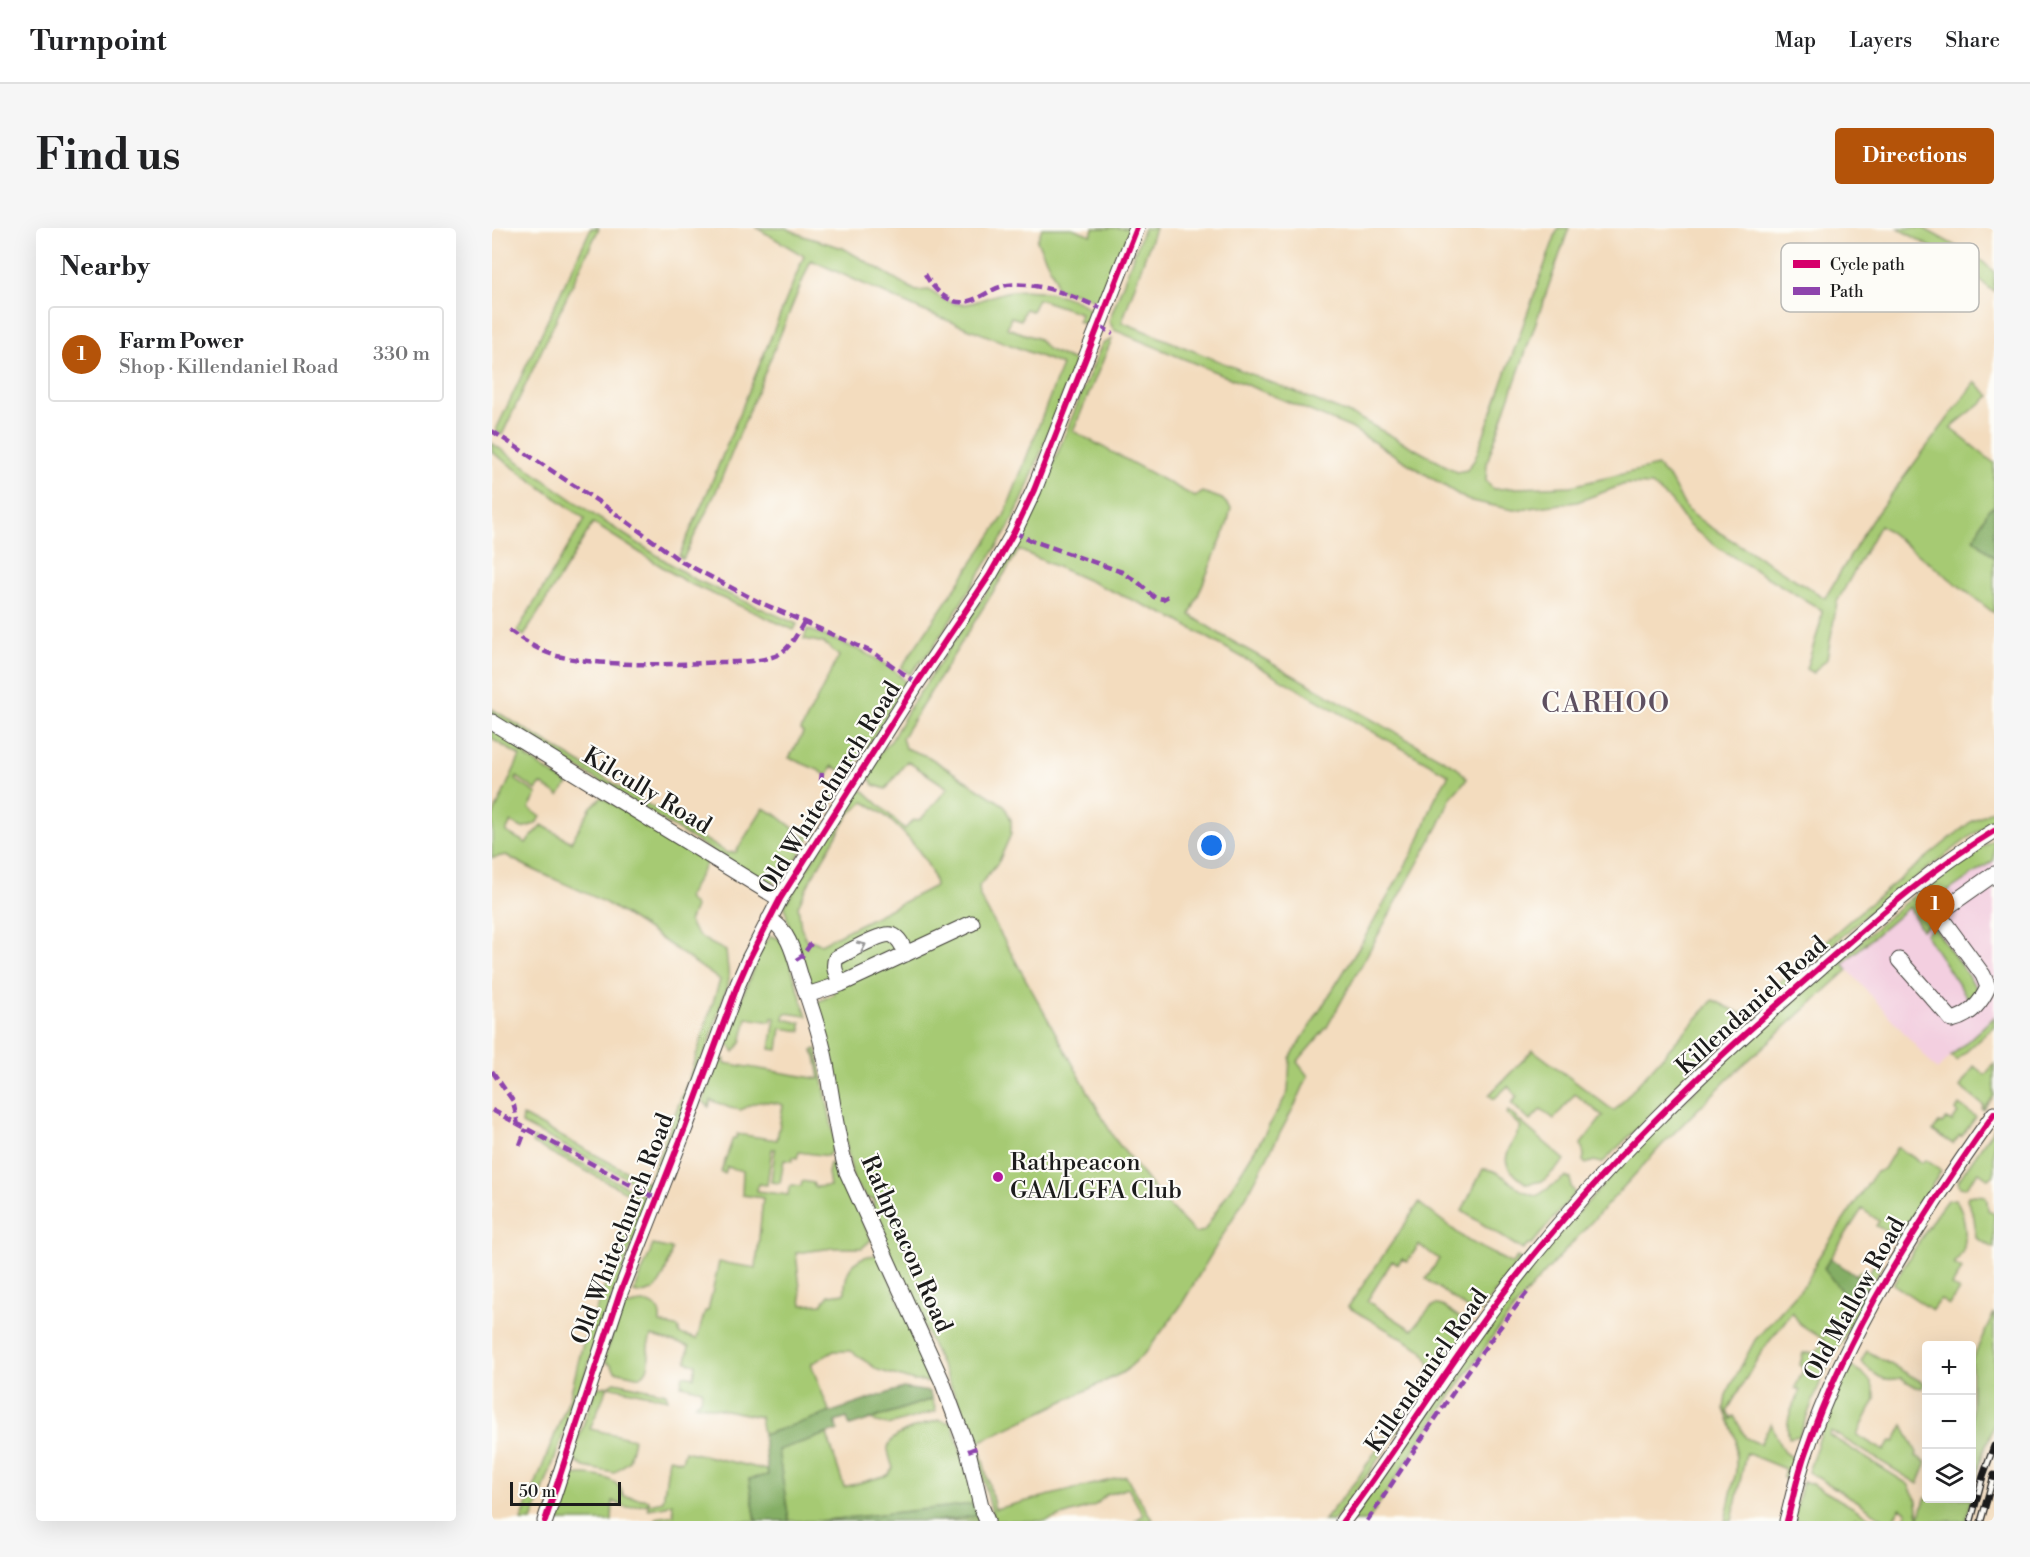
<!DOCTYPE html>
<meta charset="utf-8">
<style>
body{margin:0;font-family:"Libre Bodoni",serif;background:#f6f6f6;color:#202124}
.controls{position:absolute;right:18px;bottom:18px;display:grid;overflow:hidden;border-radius:6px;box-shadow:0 6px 24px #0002}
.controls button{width:54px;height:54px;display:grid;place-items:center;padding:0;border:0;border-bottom:2px solid #e0e0e0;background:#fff;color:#202124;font:30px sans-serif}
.scale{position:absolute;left:18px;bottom:15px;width:111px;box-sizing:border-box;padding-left:6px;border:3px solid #1c1c1c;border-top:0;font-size:16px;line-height:21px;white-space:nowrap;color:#1c1c1c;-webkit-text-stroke:4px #fdfcf7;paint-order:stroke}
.you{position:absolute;left:720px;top:618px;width:21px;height:21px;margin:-15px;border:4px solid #fff;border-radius:50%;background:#1a73e8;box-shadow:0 0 0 9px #1a73e833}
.badge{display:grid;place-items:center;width:39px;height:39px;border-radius:50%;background:#b45309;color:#fff;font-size:20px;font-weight:700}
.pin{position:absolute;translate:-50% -50px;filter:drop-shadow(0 2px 3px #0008)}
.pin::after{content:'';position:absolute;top:32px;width:21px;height:18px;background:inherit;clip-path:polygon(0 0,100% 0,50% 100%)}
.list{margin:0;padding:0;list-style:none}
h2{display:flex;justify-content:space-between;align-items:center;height:78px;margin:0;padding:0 24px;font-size:26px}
h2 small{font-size:20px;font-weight:400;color:#757577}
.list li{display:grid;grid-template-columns:39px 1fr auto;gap:18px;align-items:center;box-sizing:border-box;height:96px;margin:0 12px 12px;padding:0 12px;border:2px solid #e0e0e0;border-radius:6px}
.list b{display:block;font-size:22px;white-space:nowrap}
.list p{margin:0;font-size:20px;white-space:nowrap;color:#757577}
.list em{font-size:20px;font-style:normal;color:#757577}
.icon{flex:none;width:33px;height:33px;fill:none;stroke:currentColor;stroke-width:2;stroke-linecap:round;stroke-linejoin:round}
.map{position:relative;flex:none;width:1502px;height:1293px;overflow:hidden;border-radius:6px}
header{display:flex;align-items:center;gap:36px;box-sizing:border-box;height:84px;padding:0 30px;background:#fff;border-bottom:2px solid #e0e0e0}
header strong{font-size:28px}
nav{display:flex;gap:33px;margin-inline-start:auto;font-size:21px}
.intro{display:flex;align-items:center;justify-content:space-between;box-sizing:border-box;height:144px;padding:0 36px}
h1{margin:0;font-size:42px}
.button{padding:15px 27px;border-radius:6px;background:#b45309;color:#fff;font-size:21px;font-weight:700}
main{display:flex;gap:36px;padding:0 36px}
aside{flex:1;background:#fff;border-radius:6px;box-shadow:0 6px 24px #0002}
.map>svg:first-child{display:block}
.built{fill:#f3cfe0}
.green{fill:#a6ca73;stroke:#617348;stroke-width:1.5;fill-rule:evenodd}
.forest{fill:#84ae65;stroke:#506540;stroke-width:1.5}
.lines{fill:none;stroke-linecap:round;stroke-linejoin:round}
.minor-casing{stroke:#3c3934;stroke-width:17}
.minor{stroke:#fff;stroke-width:15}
.rail-casing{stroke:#1c1c1c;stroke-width:7}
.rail{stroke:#fdfcf7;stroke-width:4.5;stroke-dasharray:14;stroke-linecap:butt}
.quiet{stroke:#8e44ad;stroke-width:4.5;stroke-dasharray:9 4.5;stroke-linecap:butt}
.cycleway-casing{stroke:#fdfcf7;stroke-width:10}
.cycleway{stroke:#d6006c;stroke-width:6}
.oneway{stroke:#999}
.poi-dot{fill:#b5179e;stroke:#fdfcf7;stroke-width:2}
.labels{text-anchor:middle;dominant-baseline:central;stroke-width:4.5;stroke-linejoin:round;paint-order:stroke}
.street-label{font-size:24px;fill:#1c1c1c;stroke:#fdfcf7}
.poi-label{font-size:24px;fill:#1c1c1c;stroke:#fdfcf7;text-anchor:start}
.quarter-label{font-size:27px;letter-spacing:1.5px;fill:#5e5061;stroke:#fdfcf7}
.key{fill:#fdfcf7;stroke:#bab9b5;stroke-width:1.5}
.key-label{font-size:16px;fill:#1c1c1c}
</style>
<header>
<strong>Turnpoint</strong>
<nav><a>Map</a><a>Layers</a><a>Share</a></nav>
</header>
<div class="intro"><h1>Find us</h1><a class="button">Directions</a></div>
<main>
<aside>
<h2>Nearby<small></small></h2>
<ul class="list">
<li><span class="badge">1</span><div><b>Farm Power</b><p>Shop · Killendaniel Road</p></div><em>330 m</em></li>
</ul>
</aside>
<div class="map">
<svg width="1502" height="1293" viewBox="0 0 1502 1293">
<rect width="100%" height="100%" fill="#fdfcf7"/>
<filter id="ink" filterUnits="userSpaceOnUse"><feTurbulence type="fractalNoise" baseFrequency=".0167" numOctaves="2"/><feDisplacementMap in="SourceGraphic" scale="12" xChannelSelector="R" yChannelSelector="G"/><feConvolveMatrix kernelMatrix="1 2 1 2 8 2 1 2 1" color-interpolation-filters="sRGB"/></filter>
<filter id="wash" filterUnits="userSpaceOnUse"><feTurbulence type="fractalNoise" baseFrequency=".008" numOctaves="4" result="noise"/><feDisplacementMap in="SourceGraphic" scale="24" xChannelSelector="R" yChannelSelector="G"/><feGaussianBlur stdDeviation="1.35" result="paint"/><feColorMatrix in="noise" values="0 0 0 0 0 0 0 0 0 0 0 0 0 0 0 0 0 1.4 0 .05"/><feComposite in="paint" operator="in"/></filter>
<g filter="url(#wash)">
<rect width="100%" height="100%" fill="#f3dcbe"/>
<path class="built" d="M 1502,619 L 1502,798 L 1464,833 L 1459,828 L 1445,842 L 1351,736 L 1421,676 Z"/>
<path class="green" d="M 99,0 L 107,0 L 10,207 L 4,202 Z
M 265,0 L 294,0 L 314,9 L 351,20 L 424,63 L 437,62 C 475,91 484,68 520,63 C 546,60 575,66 597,80 L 598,84 L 594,97 L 586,93 L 588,85 L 546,71 L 540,83 L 533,81 L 529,92 L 519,89 L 515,100 L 547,111 L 555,121 L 584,134 L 531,270 L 516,301 L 440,421 L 418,446 L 409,440 L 512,288 L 570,137 L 429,82 L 319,32 L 223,266 L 191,331 L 187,328 L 216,263 L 312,28 Z
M 550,0 L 580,0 L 599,7 L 601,0 L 638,0 L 613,67 L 604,72 L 564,60 L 563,50 L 545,13 Z
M 652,0 L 663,0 L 630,94 L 865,189 L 965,244 L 975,242 L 983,231 L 1066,0 L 1077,0 L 995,234 L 994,253 L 1001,261 L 1079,258 L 1165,238 L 1178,251 L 1195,282 L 1215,297 L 1333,370 L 1380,292 L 1483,154 L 1498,168 L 1458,200 L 1502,235 L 1502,278 L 1496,282 L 1482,311 L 1502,329 L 1502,385 L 1388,297 L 1345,374 L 1335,431 L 1321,445 L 1314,441 L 1328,397 L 1330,382 L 1228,321 L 1196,297 L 1179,273 L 1160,257 L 1133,256 L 1085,274 L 1021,282 L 975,272 L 859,200 L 622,102 L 617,93 Z
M 1406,0 L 1431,0 L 1489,32 L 1502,44 L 1502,64 L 1468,36 Z
M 620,111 L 581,203 L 703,269 L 711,264 L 730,271 L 739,280 L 735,297 L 698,387 L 731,408 L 965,539 L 975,551 L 959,569 L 947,597 L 835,799 L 805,834 L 816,848 L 804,875 L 759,960 L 688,1079 L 655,1123 L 632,1144 L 485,1215 L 379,984 L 383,971 L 376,971 L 362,954 L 324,775 L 342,766 L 337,754 L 319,754 C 312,728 295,704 293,677 L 361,567 L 367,562 L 372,563 L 413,601 L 420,593 L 429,591 L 456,560 L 415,533 L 394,561 L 382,557 L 374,546 L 393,518 L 399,513 L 417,481 L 490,371 L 526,313 L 543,280 L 610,116 ZM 527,322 L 681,390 L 957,547 L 943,570 L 926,615 L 868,718 L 798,830 L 796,864 L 769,912 L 712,1003 L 703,1005 L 666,966 L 622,910 L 488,669 L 487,658 L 507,633 L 519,606 L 519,592 L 512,577 L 437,529 L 413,520 L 410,510 ZM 372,574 C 397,586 440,629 443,658 L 329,716 L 321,713 L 315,713 L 309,700 L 306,678 L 320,649 L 358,585 Z
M 0,215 L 108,291 L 202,351 L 305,396 L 302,402 L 194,354 L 101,295 L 32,408 L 25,403 L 93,291 L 0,224 Z
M 315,401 C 342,412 397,430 413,454 L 412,461 L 352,556 L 347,554 L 352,544 L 340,538 L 335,548 L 326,542 L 297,530 L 311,505 L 309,502 L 347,428 L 332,415 L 312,411 Z
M 0,481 L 235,625 L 244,624 L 271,580 L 283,586 L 313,609 L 342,565 L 346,566 L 296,644 C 288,651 283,657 272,655 L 0,487 Z
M 0,500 L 36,524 L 34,529 L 76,556 L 67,568 L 49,556 L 44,562 L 25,549 L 24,552 L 45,566 L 37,580 L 49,589 L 43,596 L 30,600 L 19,594 L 14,604 L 34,615 L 50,597 L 79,614 L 99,579 L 110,569 L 215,634 L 195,670 L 203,679 L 197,694 C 204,710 219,715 234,723 L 237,752 L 219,809 L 185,901 L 162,958 L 154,960 L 30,896 L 31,888 L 156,955 L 197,850 L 228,752 C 191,727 156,700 117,677 C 84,658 46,647 14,627 L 0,630 L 0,590 L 28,528 L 0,511 Z
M 1502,581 L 1502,593 L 1483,605 L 1375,686 L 1254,794 L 1110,935 L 1102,933 L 1094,936 L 1091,933 L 1092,927 L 1089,916 L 1111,888 L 1083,866 L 1062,891 L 1049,881 L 1038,893 L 1019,875 L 1025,869 L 1016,858 L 1002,871 L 997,867 L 1041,822 L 1122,883 L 1221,772 L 1250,786 L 1371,681 L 1477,595 Z
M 1502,611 L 1502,632 L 1431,680 L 1439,695 L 1430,702 L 1417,679 L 1351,735 L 1356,742 L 1238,849 L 1170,917 L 1037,1062 L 1001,1108 L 925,1217 L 876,1293 L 859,1293 L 969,1132 L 1049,1026 L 1154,909 L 1263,805 L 1415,673 L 1453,644 Z
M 1442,699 L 1486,762 L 1479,775 L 1433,706 Z
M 279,708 L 288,711 L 292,717 L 315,788 L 293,785 L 292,791 L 309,795 L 309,803 L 289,800 L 286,822 L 278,821 L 283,790 L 280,789 L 279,794 L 255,790 L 249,815 L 242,824 L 238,818 L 231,816 L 271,717 Z
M 1502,789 L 1502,798 L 1464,833 L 1459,828 Z
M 325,821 L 344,920 L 341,920 L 336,928 L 307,924 L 305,930 L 301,929 L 300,933 L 292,932 L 288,955 L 279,954 L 283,921 L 280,921 L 275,957 L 266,956 L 265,963 L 296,967 L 297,960 L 300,957 L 309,958 L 310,953 L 321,955 L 323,959 L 338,958 L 336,945 L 338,935 L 347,940 L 379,1012 L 370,1020 L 341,1020 L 304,1025 L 310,1077 L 330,1076 L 337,1067 L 353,1065 C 352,1044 361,1028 384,1027 L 389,1031 L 439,1147 L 439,1151 L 434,1155 L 433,1153 L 422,1153 L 386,1142 L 359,1123 L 342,1123 L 319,1136 L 338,1185 L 271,1207 L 268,1189 L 203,1176 L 209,1171 L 210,1162 L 189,1157 L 191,1147 L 202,1149 L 204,1136 L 194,1134 L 197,1118 L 159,1108 C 158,1112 155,1118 156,1122 C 158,1132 158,1143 148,1149 L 123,1143 L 119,1137 L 114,1134 L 113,1129 L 129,1081 C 146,1073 170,1069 168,1095 L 187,1100 L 187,1106 L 205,1111 L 213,1083 L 216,1083 L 227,1034 L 264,1040 L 271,970 L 250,967 L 251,943 L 235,939 L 233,946 L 229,944 L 241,910 L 244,910 L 245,906 L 285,912 L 291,877 C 274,872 264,872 249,882 L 238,880 L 219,872 L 217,879 L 211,873 L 227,831 L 233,831 L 232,835 L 328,851 L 324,828 L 320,822 Z
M 1502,836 L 1502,868 L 1492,882 L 1490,881 L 1492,878 L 1468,859 L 1482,838 L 1493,847 Z
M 1467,877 L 1484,889 L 1470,908 L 1468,907 L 1461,916 L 1441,903 L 1447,895 L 1450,896 L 1454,891 L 1460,894 L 1466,885 L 1464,882 Z
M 1016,883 L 1073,932 L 1051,953 L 1035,956 C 1003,935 1014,927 1029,899 L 1015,886 Z
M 1502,900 L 1502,947 L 1497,951 L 1487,944 L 1473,960 L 1468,959 L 1466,953 Z
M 42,910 L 150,967 L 156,973 L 40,1293 L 29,1293 L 78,1168 L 90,1119 L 146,970 L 40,915 Z
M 1405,919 L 1430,935 L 1433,932 L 1449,943 L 1407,1009 L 1384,998 L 1387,993 L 1370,981 L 1332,1040 L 1338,1047 L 1376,1056 L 1363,1047 L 1368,1043 L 1376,1046 L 1384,1033 L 1390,1038 L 1330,1150 L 1307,1208 L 1297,1210 C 1292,1192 1301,1179 1308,1162 L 1303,1160 L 1312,1140 L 1308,1137 L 1311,1125 L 1324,1125 L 1332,1112 L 1308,1096 L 1300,1084 L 1270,1123 L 1235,1183 L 1239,1191 L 1242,1188 L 1254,1210 L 1268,1216 L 1279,1195 C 1284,1207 1288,1225 1301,1230 L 1294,1251 L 1291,1250 L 1293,1241 L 1254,1225 L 1240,1293 L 1233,1293 L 1244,1243 L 1244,1211 L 1232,1181 L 1234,1167 L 1263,1112 L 1314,1055 L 1328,1027 L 1384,944 L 1392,941 Z
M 991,941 C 1013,941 1022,965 1045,968 L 1073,949 L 1079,951 L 1079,959 L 1083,965 L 1040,1016 L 1035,1018 L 1031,1022 L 970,983 Z
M 1484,967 L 1493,968 L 1495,972 L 1496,982 L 1502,986 L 1502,1020 L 1484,1010 L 1482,989 L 1475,971 L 1476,968 Z
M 1463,971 C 1472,981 1475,1005 1472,1019 C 1471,1025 1466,1031 1462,1036 L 1470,1041 L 1460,1058 L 1467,1062 L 1457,1077 L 1448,1071 L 1440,1082 L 1401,1056 L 1443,988 L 1455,972 Z
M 927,975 L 975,1012 L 1020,1036 L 1025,1029 L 1029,1031 L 989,1083 L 979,1083 L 934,1051 L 947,1031 L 927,1017 L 915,1034 L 910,1031 L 906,1036 L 900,1033 L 875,1073 L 920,1102 C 944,1072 940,1069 972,1093 L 974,1104 C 927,1166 890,1232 841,1293 L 831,1293 L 866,1250 L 939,1138 L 930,1122 L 856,1079 Z
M 161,1017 L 180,1021 C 175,1039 169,1073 142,1064 Z
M 1502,1085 L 1502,1197 L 1490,1228 L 1480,1270 L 1480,1132 Z
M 1375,1123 L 1432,1155 L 1430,1160 L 1424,1159 L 1409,1150 C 1389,1155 1384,1147 1369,1134 Z
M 1357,1138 C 1372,1144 1384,1155 1383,1172 L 1365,1207 L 1392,1223 L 1399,1213 L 1402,1214 L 1411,1197 L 1425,1225 L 1424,1228 L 1434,1234 L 1434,1237 L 1426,1256 L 1339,1203 L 1337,1207 L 1416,1256 L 1425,1273 L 1427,1290 L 1434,1268 L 1434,1270 L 1479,1270 L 1474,1293 L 1410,1293 L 1415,1284 L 1408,1280 L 1400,1293 L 1394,1293 L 1365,1273 L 1316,1244 L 1339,1177 Z
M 123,1154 L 174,1165 L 176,1171 L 116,1158 L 98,1201 L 142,1211 L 137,1233 L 122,1245 L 92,1239 L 84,1234 L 81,1226 L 104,1160 L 116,1158 Z
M 440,1171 L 444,1183 L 397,1197 L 377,1192 Z
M 447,1192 L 460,1195 L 490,1293 L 444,1293 L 485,1288 L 481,1276 L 327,1293 L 297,1293 L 286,1222 L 335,1206 L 352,1259 L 396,1247 L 401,1240 C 399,1234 396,1226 396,1220 C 398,1204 434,1196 447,1192 Z
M 193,1223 L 275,1242 L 276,1247 L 257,1251 L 264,1293 L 164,1293 L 164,1290 L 182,1287 L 180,1275 L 174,1278 L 156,1281 L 156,1276 L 134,1280 L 121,1273 L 120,1293 L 62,1293 L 61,1291 L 74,1249 C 92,1245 128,1246 131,1268 L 157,1272 L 157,1276 L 171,1273 L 177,1230 L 190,1233 Z
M 489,1225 L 503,1281 L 634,1248 L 661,1293 L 644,1292 L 651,1287 L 636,1260 L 614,1267 L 605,1276 L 599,1279 L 553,1293 L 502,1293 L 485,1226 Z
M 1311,1253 L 1320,1256 L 1381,1291 L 1380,1293 L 1369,1293 L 1363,1289 L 1360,1293 L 1301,1293 Z"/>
<path class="forest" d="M 1502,278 L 1502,329 L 1482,311 L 1496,282 Z
M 1338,1030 L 1376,1056 L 1366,1075 L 1356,1072 L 1332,1041 Z
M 411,1160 L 437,1164 L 440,1171 L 358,1198 L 355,1190 L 343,1194 L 346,1202 L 286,1222 L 297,1293 L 264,1293 L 257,1251 L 276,1247 L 271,1207 Z
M 481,1276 L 485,1288 L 444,1293 L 327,1293 Z"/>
</g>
<g filter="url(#ink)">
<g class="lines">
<defs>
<path id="minor" d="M 0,494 L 288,671
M 277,691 C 297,701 303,730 309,750 C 318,776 328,803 333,830 C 340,868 344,907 355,944 L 450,1153 L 476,1223 L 489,1278 L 495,1293
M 1407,732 L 1460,792 C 1477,788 1489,775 1496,759 L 1491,747 L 1450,691 L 1451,682 L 1502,646
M 349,756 C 345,747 340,740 344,730 C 355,725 389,704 400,707 C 408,710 411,719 414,726
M 315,767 L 349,756 L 480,695
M 53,1293 L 128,1065 L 193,900 L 246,756 L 257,731 L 288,671 L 425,455 L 497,348 L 522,304 L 542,262 L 645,0
M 851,1293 C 908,1218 956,1136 1014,1062 C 1105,943 1212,840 1325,742 C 1381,693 1437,642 1502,603
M 1295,1293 C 1301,1270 1306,1245 1314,1223 C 1354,1104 1430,988 1502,886"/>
</defs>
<use href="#minor" class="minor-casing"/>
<use href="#minor" class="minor"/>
<defs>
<path id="rail" d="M 1479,1293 L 1491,1248 L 1502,1218
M 1489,1293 L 1502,1247"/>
</defs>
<use href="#rail" class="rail-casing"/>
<use href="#rail" class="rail"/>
<path class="quiet" d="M 433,46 C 441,61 458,79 477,73 C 489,70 499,61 511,58 C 519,55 535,57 543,58 C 568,62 591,73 614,82
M 608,98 L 621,106
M 0,203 L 116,280 L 190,334 L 265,373 L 382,425 L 425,455
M 522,304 L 538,312 L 630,344 L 646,354 L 662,369 L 671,371 L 678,367
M 17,402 C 32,413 47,423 65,428 C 115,439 178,437 229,434 C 246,434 266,434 283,428 C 297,423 305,406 312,394
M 329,553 L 330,545
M 304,732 L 310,728 L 321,713
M 0,843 L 21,873 L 26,897
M 0,882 L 165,971
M 28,917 L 34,901
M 476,1223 L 487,1219
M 875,1293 C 928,1214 978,1135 1038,1061"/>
<defs>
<path id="cycleway" d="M 53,1293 L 128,1065 L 193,900 L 246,756 L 257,731 L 288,671 L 425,455 L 497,348 L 522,304 L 542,262 L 645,0
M 851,1293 C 908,1218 956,1136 1014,1062 C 1105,943 1212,840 1325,742 C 1381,693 1437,642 1502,603
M 1295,1293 C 1301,1270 1306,1245 1314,1223 C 1354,1104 1430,988 1502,886"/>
</defs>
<use href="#cycleway" class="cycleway-casing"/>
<use href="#cycleway" class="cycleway"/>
</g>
<defs><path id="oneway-chevron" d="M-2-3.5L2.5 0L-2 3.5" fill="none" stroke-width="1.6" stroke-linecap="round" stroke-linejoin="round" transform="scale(1.5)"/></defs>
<use class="oneway" href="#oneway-chevron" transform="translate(370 718) rotate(-26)"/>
</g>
<circle class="poi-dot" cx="506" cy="949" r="6"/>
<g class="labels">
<g class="street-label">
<text transform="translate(338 560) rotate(-58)">Old Whitechurch Road</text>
<text transform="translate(155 563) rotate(31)">Kilcully Road</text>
<text transform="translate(1260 778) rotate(-42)">Killendaniel Road</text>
<text transform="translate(131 1001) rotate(-69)">Old Whitechurch Road</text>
<text transform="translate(414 1016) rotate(66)">Rathpeacon Road</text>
<text transform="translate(1363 1071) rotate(-61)">Old Mallow Road</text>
<text transform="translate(935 1143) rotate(-55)">Killendaniel Road</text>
</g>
<g class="poi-label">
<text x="518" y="935">Rathpeacon<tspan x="518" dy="28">GAA/LGFA Club</tspan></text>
</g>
<g class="quarter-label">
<text x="1114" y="476">CARHOO</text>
</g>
</g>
<rect x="1289" y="15" width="198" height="69" rx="9" class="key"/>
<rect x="1301" y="32" width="27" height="8" fill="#d6006c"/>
<rect x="1301" y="59" width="27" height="8" fill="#8e44ad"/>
<g class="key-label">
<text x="1338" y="42">Cycle path</text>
<text x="1338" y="69">Path</text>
</g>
</svg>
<div class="controls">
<button>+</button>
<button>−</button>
<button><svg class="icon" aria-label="layers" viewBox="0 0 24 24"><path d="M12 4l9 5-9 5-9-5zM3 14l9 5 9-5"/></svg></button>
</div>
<div class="scale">50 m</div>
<div class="you"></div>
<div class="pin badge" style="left:1443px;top:707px">1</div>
</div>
</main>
